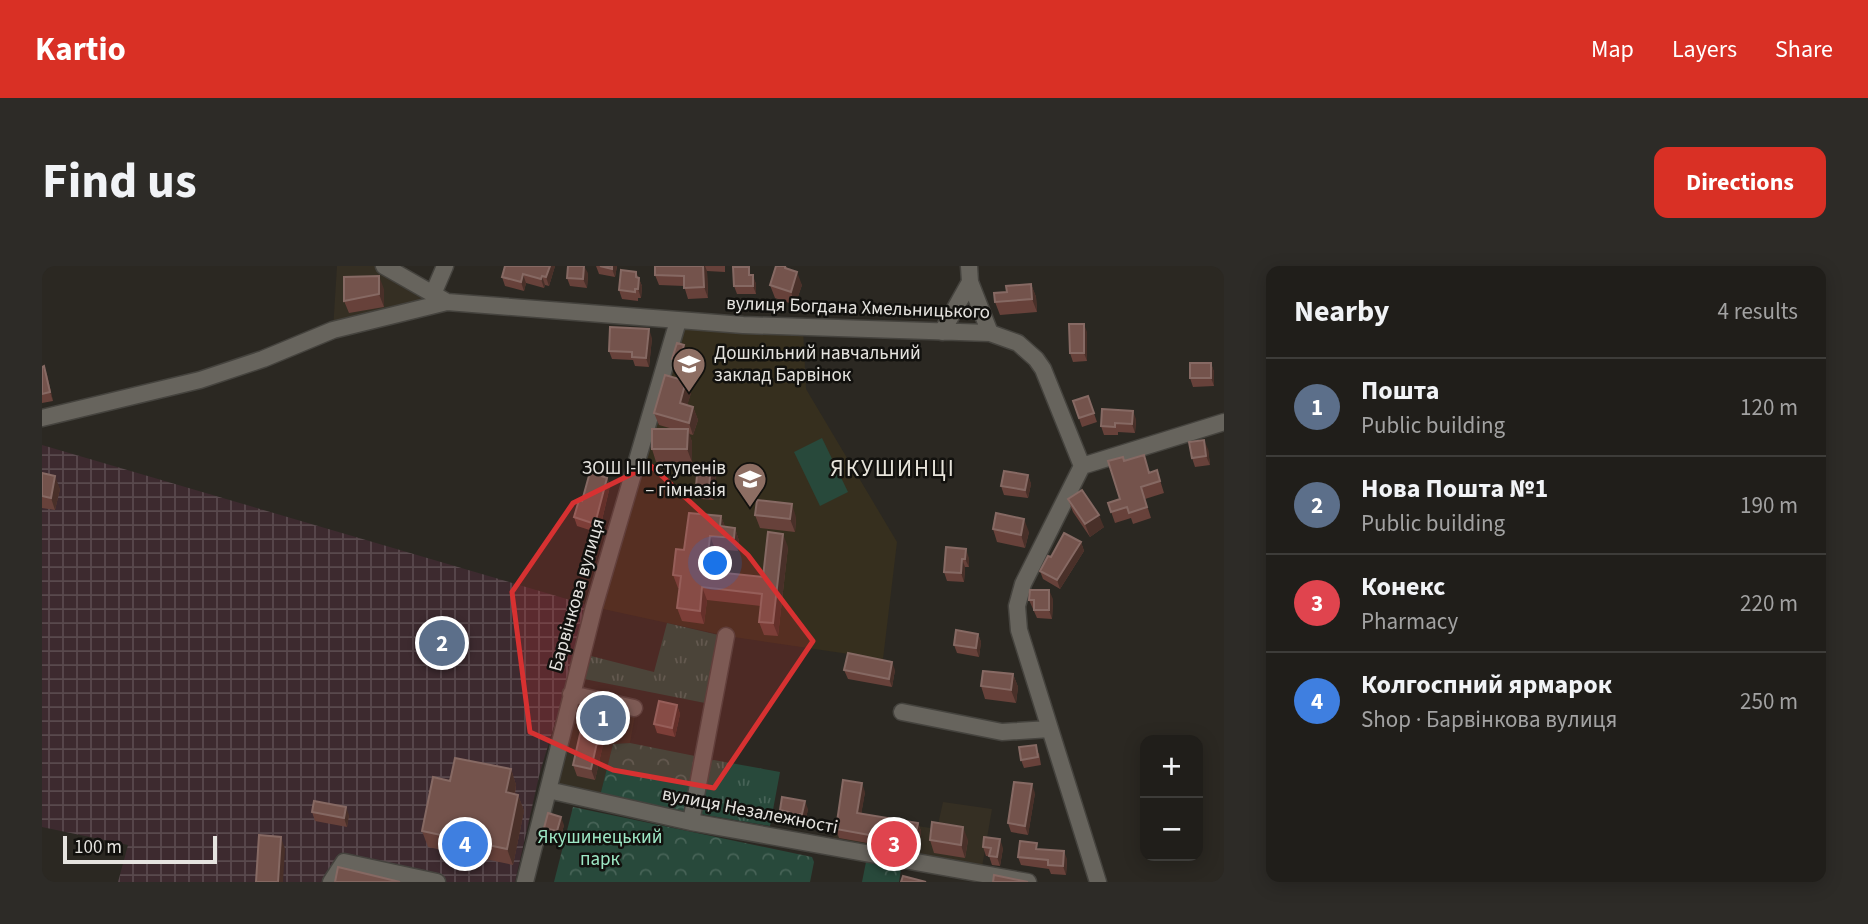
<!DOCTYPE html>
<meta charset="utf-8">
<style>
body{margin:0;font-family:"Source Sans 3",sans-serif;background:#2d2b27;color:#f1f3f6}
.controls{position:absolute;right:21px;bottom:21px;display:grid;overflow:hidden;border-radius:14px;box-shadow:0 4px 18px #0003}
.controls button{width:63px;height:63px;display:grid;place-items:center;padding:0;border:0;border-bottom:2px solid #3d3c39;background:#201e1a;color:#f1f3f6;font:35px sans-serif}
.scale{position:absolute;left:21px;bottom:18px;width:154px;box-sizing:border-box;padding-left:7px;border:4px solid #e5e3df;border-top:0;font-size:19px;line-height:24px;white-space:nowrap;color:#e5e3df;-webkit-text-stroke:5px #12110e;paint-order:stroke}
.you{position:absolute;left:674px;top:298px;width:24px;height:24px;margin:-18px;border:5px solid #fff;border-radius:50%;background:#1a73e8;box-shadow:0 0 0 10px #1a73e833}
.badge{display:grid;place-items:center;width:46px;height:46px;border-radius:50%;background:#d93025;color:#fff;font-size:23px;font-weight:700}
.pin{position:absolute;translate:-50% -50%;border:4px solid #fff;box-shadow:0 2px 7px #0006}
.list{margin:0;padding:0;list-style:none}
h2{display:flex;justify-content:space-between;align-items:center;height:91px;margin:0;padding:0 28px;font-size:30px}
h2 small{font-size:23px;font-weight:400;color:#a2a2a2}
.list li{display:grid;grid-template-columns:46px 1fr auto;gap:21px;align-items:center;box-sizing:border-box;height:98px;padding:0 28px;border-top:2px solid #3d3c39}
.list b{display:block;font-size:26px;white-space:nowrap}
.list p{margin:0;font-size:23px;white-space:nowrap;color:#a2a2a2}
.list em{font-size:23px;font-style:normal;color:#a2a2a2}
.map{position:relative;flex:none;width:1182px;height:616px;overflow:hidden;border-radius:14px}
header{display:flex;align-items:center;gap:42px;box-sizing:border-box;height:98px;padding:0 35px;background:#d93025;color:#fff}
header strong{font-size:33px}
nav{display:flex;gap:38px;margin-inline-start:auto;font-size:24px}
.intro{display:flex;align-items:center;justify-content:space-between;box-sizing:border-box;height:168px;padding:0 42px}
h1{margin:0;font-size:49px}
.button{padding:18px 32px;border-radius:14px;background:#d93025;color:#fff;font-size:24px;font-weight:700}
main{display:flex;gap:42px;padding:0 42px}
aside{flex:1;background:#201e1a;border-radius:14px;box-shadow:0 4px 18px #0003}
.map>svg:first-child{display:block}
.built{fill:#352f23}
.industrial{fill:url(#industrial-grid)}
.education{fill:#362f1e}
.grass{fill:url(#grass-tufts)}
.forest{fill:url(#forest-crowns)}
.pitch{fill:#28493b}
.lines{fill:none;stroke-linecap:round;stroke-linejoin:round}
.minor-casing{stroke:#45433e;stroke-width:19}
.minor{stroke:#67645d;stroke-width:16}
.wall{fill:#67413a}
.shaded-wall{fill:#493029}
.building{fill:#74534c;stroke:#866963;stroke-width:2}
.marked{fill:#d73131;fill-opacity:0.2;stroke:#d73131;stroke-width:5;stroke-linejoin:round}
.labels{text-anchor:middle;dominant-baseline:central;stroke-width:5;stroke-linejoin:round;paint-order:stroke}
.street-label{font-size:19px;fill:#e5e3df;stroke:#12110e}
.poi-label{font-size:19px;fill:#e5e3df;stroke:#12110e;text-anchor:start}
.park-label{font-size:19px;fill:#9de8c5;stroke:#12110e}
.quarter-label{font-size:23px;letter-spacing:2px;fill:#e7e4db;stroke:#12110e}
</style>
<header>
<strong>Kartio</strong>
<nav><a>Map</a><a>Layers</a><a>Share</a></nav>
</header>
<div class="intro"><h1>Find us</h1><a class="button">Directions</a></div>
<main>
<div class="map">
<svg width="1182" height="616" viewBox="0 0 1182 616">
<defs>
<pattern id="industrial-grid" width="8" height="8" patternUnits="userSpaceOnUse" patternTransform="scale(1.75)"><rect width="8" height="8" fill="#3d2a2f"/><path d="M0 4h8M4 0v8" fill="none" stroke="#59494d"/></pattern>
<pattern id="grass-tufts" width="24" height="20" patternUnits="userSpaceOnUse" patternTransform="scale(1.75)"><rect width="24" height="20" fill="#28493b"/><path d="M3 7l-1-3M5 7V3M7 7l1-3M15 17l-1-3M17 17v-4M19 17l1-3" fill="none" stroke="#476357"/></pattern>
<pattern id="forest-crowns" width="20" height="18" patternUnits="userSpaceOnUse" patternTransform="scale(1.75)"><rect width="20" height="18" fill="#28493b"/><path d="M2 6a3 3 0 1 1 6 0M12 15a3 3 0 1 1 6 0" fill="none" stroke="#476357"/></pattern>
</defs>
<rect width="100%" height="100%" fill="#2b2822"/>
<path class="built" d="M 295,0 L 342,0 L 405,36 L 291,64 Z
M 535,437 L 593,449 L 588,477 L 571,478 L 558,530 L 521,522 L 517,515 L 515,505 Z
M 901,536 L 950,543 L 940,601 L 791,572 L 795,548 L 895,563 Z"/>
<path class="industrial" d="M 0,179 L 552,341 L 524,421 L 498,506 L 473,616 L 76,616 L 86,579 L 0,561 Z"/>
<path class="education" d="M 636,55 L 761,62 L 764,123 L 855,276 L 841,393 L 685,370 L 552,341 Z"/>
<path class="grass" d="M 625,357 L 681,370 L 653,490 L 663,437 L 537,412 L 545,389 L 612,406 Z
M 672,494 L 738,506 L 728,560 L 658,548 L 666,495 Z"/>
<path class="forest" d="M 588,477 L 653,490 L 648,548 L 558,530 L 571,478 Z
M 531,541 L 770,591 L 772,596 L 768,616 L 512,616 Z
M 824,596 L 859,603 L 857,616 L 820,616 Z"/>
<path class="pitch" d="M 780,172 L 806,226 L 778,240 L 752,186 Z"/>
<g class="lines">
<defs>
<path id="minor" d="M 342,0 L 405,36 L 701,59 L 948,67 L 976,77 L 994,93 L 1001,103 L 1040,200 L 981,318 L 975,340 L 977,364 L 1056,616
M 927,0 L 928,16 L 948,67
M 391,28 L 403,0
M 900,66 L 928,16
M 0,152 L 158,114 L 221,93 L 291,64 L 405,36
M 1040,200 L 1182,156
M 529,428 L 592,442
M 860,446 L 960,466 L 1008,463
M 506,524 L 649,556 L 986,616
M 649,556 L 684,370
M 289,616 L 302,596 L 395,616
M 483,616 L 552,341 L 636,55"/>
</defs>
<use href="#minor" class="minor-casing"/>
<use href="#minor" class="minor"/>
</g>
<path class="wall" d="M 463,0 L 513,0 L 507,20 L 503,19 L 502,22 L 484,17 L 482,25 L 463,20 L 460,11 Z
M 554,0 L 575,0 L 573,11 L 557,8 Z
M 613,0 L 683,0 L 683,6 L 665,5 L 666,32 L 646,33 L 642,20 L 617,19 L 613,9 Z
M 744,0 L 745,2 L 760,19 L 753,39 L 733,32 L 728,19 Z
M 594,6 L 600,20 L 599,32 L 596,32 L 596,35 L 580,33 L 577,24 Z
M 546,7 L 545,22 L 528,20 L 525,12 Z
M 710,9 L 714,18 L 714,28 L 695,28 L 692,20 Z
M 989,18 L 994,31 L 995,46 L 958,49 L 953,36 L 965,26 Z
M 342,23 L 342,41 L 307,47 L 302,35 Z
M 1045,66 L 1045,95 L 1031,96 L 1028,87 Z
M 610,72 L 607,101 L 593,100 L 591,94 L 570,93 L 567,85 Z
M 646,88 L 640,104 L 633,102 L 630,93 Z
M 1169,97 L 1172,106 L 1172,120 L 1151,121 L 1148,112 Z
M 2,100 L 5,109 L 11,135 L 0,137 L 0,101 Z
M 649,127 L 645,139 L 651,141 L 656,154 L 651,169 L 647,168 L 650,176 L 650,196 L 614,196 L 610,183 L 631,163 L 617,159 L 612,147 Z
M 1046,130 L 1055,156 L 1040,161 L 1031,135 Z
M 1094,153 L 1093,167 L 1076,166 L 1076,169 L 1062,169 L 1059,160 Z
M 1166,183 L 1168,199 L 1153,201 L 1150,192 Z
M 1082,195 L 1108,206 L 1115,204 L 1122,227 L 1103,233 L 1109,252 L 1091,258 L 1089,252 L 1073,257 L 1066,237 L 1078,233 Z
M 669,199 L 674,212 L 672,234 L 659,233 L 654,220 Z
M 0,207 L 18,223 L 13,244 L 0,242 Z
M 986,209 L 989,218 L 986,232 L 962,229 L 959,220 Z
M 565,212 L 568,220 L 557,267 L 535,260 L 532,251 Z
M 1026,233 L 1062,261 L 1048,271 L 1031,246 Z
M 713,249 L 754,251 L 753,266 L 718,262 Z
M 679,250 L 683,261 L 693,262 L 697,275 L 696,285 L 673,283 L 670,305 L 721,311 L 746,281 L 736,370 L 722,369 L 717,356 L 719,340 L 665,334 L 662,358 L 640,355 L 635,342 L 638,322 L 636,322 L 631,309 L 642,284 Z
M 951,263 L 987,266 L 983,282 L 955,276 Z
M 1039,276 L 1042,285 L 1018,323 L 1001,313 L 998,305 L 1009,291 Z
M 904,281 L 927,292 L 927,301 L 923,301 L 922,316 L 905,315 L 902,306 Z
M 1011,333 L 1010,353 L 995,352 L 987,334 Z
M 936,368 L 939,376 L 937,391 L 915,387 L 912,379 Z
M 802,404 L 853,404 L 850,421 L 806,413 Z
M 971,408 L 976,421 L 974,437 L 943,433 L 939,420 Z
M 564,437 L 568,448 L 553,514 L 535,510 L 531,499 Z
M 635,439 L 638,448 L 633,471 L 615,467 L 612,458 Z
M 997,487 L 999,499 L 982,502 L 979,494 Z
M 469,503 L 474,519 L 473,528 L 476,529 L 482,545 L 471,599 L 386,581 L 380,565 L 408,515 Z
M 823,526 L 819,548 L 876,557 L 879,565 L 876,586 L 797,572 L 794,563 Z
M 993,527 L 986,569 L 969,566 L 966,557 Z
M 766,543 L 763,557 L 761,557 L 761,560 L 750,558 L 748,554 L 741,553 L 738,544 Z
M 270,546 L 307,549 L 305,561 L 273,555 Z
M 522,559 L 518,574 L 506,571 L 502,562 Z
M 888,574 L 926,574 L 923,592 L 892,587 Z
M 941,581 L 961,582 L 958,600 L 950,599 L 947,590 L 944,590 Z
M 997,583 L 1025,593 L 1024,609 L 1009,608 L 1007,603 L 979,599 L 976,591 Z"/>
<path class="shaded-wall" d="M 508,0 L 513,0 L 507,20 L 504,11 Z
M 542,0 L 546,7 L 545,22 L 541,13 Z
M 570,0 L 575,0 L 573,11 L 570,3 Z
M 661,0 L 663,0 L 665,5 L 666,32 L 662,21 Z
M 594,6 L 600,20 L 599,32 L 596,23 L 594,11 Z
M 755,6 L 760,19 L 753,39 L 749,26 Z
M 481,8 L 484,17 L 482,25 L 479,16 Z
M 711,9 L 714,18 L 714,28 L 711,20 Z
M 337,10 L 342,23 L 342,41 L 337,28 Z
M 500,10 L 503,19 L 502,22 L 499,13 Z
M 989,18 L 994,31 L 995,46 L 990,33 Z
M 1042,58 L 1045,66 L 1045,95 L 1042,87 Z
M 607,63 L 610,72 L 607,101 L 604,92 Z
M 642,79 L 646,88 L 640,104 L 637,96 Z
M 1169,97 L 1172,106 L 1172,120 L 1169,112 Z
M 2,100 L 5,109 L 11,135 L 8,126 Z
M 644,115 L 649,127 L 642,150 L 638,137 Z
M 651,141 L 656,154 L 651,169 L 647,157 Z
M 1091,145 L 1094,153 L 1093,167 L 1090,158 Z
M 646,163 L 650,176 L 650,196 L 645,183 Z
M 1162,174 L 1166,183 L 1168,199 L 1164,190 Z
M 669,199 L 674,212 L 672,234 L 667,221 Z
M 986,209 L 989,218 L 986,232 L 983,224 Z
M 13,210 L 18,223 L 13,244 L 9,232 Z
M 565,212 L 568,220 L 557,267 L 553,258 Z
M 750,238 L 754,251 L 753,266 L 748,253 Z
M 1057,249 L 1062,261 L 1048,271 L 1043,258 Z
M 679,250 L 684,263 L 683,273 L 678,260 Z
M 982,253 L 987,266 L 983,282 L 979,269 Z
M 693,262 L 697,275 L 696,285 L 692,272 Z
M 741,268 L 746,281 L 736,370 L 731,357 Z
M 668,270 L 673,283 L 668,317 L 664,305 Z
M 1039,276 L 1042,285 L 1018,323 L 1015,314 Z
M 924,283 L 927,292 L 927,301 L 923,293 Z
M 920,293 L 923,301 L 922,316 L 919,307 Z
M 660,321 L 665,334 L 662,358 L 658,345 Z
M 1007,324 L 1011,333 L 1010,353 L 1007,344 Z
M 936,368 L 939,376 L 937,391 L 934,382 Z
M 850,396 L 853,404 L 850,421 L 847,413 Z
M 971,408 L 976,421 L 974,437 L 969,424 Z
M 564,437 L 568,448 L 553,514 L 549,503 Z
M 635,439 L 638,448 L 633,471 L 630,462 Z
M 469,503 L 474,519 L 470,542 L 464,526 Z
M 820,517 L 823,526 L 818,556 L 815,547 Z
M 990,518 L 993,527 L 986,569 L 983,560 Z
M 476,529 L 482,545 L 471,599 L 465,583 Z
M 763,535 L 766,543 L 763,557 L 760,548 Z
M 304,541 L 307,549 L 305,561 L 302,552 Z
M 519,551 L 522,559 L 518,574 L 515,565 Z
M 876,557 L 879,565 L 876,586 L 872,577 Z
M 921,561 L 926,574 L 923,592 L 919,579 Z
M 239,571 L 243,583 L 241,616 L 236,616 Z
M 958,573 L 961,582 L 958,600 L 955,591 Z
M 1022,585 L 1025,593 L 1024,609 L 1021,600 Z"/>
<path class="building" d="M 463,0 L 508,0 L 504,11 L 500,10 L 499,13 L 481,8 L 479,16 L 460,11 Z
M 526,0 L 542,0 L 541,13 L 525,12 Z
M 558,0 L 570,0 L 570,3 Z
M 613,0 L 661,0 L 662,21 L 642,22 L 642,10 L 613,9 Z
M 734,0 L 743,0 L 743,2 L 755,6 L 749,26 L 728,19 Z
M 691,1 L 707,1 L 707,9 L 711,9 L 711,20 L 692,20 Z
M 579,4 L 594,6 L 594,11 L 597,12 L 596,23 L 593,23 L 593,26 L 577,24 Z
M 337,10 L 337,28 L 302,35 L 302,11 Z
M 989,18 L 990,33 L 953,36 L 952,27 L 965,26 L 964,20 Z
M 1027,58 L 1042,58 L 1042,87 L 1028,87 Z
M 568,61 L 607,63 L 604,92 L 590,91 L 590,86 L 567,85 Z
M 635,77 L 642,79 L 637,96 L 630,93 Z
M 1148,97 L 1169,97 L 1169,112 L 1148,112 Z
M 2,100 L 8,126 L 0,128 L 0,101 Z
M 623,109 L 644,115 L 638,137 L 651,141 L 647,157 L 612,147 Z
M 1046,130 L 1052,147 L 1037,152 L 1031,135 Z
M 1060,143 L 1091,145 L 1090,158 L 1073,157 L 1073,161 L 1059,160 Z
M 610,163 L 646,163 L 645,183 L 610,183 Z
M 1162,174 L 1164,190 L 1150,192 L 1147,176 Z
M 1102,189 L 1107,207 L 1115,204 L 1118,215 L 1099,221 L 1105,241 L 1087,247 L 1085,241 L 1069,246 L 1066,237 L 1078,233 L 1066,195 L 1081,191 L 1082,195 Z
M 656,198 L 669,199 L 667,221 L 654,220 Z
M 962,205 L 986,209 L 983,224 L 959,220 Z
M 548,206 L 565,212 L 553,258 L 532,251 L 537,234 L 540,235 Z
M 0,207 L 13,210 L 9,232 L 0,230 Z
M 1040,224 L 1057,249 L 1043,258 L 1026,233 Z
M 715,234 L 750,238 L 748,253 L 713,249 Z
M 647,247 L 679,250 L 678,260 L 693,262 L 692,272 L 668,270 L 664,305 L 721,311 L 726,266 L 741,268 L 731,357 L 717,356 L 720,328 L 660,321 L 658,345 L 635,342 L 639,310 L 631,309 L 634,283 L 642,284 Z
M 954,247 L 982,253 L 979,269 L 951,263 Z
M 1022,267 L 1039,276 L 1015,314 L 998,305 L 1006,290 L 1009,291 Z
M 904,281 L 924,283 L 923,293 L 920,293 L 919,307 L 902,306 Z
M 988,324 L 1007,324 L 1007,344 L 992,344 L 992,334 L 987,334 Z
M 914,364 L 936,368 L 934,382 L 912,379 Z
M 806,387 L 850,396 L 847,413 L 802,404 Z
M 941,405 L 971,408 L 969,424 L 939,420 Z
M 546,433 L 564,437 L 549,503 L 531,499 Z
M 617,435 L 635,439 L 630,462 L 612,458 Z
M 994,479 L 996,491 L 979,494 L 977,481 Z
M 413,492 L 469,503 L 464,526 L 476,529 L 465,583 L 380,565 L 391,511 L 408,515 Z
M 801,514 L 820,517 L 815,547 L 876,557 L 872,577 L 794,563 Z
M 972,516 L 990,518 L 983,560 L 966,557 Z
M 740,531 L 763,535 L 760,548 L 758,548 L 758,551 L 747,549 L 747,546 L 738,544 Z
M 272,535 L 304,541 L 302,552 L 270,546 Z
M 506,547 L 519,551 L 515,565 L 502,562 Z
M 890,556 L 921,561 L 919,579 L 888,574 Z
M 217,569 L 239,571 L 236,616 L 214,616 Z
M 942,571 L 958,573 L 955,591 L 947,590 L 949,582 L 941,581 Z
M 978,575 L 995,577 L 994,583 L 1022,585 L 1021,600 L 1006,599 L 1006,594 L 976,591 Z
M 296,601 L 358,616 L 293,616 Z
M 952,609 L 986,616 L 951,616 Z
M 861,610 L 884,616 L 859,616 Z"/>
<path class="marked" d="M 608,199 L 706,289 L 771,375 L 672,522 L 571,504 L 488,466 L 470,326 L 531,237 Z"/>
<defs>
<symbol id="school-pin" viewBox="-11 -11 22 30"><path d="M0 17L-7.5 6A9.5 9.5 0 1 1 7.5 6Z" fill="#8d6e63" stroke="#12110e"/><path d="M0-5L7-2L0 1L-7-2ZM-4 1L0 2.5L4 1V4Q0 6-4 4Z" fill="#fff"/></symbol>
</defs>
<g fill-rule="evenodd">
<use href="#school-pin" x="628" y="79" width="38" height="52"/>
<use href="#school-pin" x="689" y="194" width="38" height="52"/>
</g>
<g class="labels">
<g class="street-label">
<text transform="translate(816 42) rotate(2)">вулиця Богдана Хмельницького</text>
<text transform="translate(535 329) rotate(-74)">Барвінкова вулиця</text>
<text transform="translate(708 545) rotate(11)">вулиця Незалежності</text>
</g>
<g class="poi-label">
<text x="672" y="87">Дошкільний навчальний<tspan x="672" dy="22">заклад Барвінок</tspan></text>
<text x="684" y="202" text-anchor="end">ЗОШ І-ІІІ ступенів<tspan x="684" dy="22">– гімназія</tspan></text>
</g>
<g class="park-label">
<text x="558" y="571">Якушинецький<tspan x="558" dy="22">парк</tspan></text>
</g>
<g class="quarter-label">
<text x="851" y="202">ЯКУШИНЦІ</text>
</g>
</g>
</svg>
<div class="controls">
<button>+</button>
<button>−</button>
</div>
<div class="scale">100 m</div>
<div class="you"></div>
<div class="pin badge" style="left:561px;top:452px;background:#5c6f8a">1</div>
<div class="pin badge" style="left:400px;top:377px;background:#5c6f8a">2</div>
<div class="pin badge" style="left:852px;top:578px;background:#e0444e">3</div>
<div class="pin badge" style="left:423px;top:578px;background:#3f7fe0">4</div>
</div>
<aside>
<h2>Nearby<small>4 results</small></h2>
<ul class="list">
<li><span class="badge" style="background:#5c6f8a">1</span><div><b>Пошта</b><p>Public building</p></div><em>120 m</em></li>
<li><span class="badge" style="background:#5c6f8a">2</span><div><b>Нова Пошта №1</b><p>Public building</p></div><em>190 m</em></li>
<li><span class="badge" style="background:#e0444e">3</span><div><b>Конекс</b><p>Pharmacy</p></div><em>220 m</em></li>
<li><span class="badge" style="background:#3f7fe0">4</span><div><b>Колгоспний ярмарок</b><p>Shop · Барвінкова вулиця</p></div><em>250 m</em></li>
</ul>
</aside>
</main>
